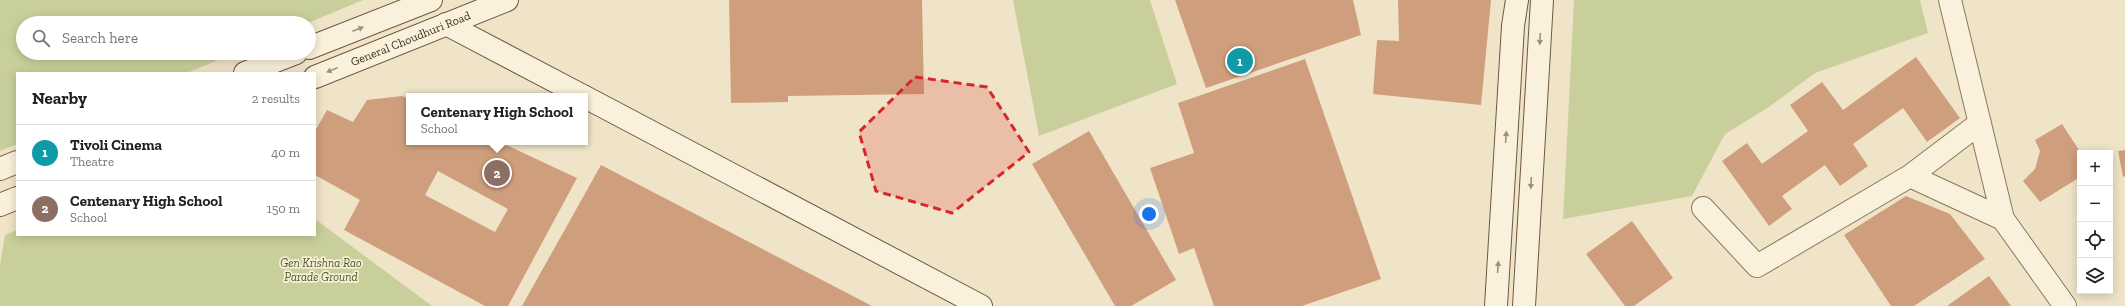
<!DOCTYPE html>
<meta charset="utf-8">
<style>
body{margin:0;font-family:"Zilla Slab",serif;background:#f2f2f2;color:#222}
.controls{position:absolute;right:12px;bottom:12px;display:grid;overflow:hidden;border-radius:0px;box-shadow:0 2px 10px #0003}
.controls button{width:36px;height:36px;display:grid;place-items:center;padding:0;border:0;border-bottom:1px solid #e0e0e0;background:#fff;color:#222;font:20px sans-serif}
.you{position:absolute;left:1149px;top:214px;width:14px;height:14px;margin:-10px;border:3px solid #fff;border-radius:50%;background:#1a73e8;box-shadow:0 0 0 6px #1a73e833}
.badge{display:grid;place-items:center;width:26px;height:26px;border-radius:50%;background:#1a73e8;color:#fff;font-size:13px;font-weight:700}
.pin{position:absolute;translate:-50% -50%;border:2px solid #fff;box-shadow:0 1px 4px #0006}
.popup{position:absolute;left:406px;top:93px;width:182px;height:52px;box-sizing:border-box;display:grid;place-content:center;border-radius:0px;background:#fff;filter:drop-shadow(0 1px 3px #0005);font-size:13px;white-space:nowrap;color:#767676}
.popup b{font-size:15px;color:#222}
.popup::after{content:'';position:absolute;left:50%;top:100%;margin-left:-8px;border:8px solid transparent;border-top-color:#fff}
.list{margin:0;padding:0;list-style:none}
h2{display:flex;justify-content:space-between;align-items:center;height:52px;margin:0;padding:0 16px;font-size:17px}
h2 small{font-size:13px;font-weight:400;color:#767676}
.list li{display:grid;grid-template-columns:26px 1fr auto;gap:12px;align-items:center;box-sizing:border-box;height:56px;padding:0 16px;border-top:1px solid #e0e0e0}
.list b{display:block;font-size:15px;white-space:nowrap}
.list p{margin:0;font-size:13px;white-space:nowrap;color:#767676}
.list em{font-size:13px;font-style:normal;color:#767676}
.icon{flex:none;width:22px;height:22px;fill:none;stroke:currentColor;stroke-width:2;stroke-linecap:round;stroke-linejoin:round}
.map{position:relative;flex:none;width:2125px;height:306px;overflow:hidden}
.search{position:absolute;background:#fff;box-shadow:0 2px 10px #0003;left:16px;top:16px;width:300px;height:44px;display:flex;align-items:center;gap:10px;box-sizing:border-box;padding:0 14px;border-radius:22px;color:#767676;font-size:15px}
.panel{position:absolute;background:#fff;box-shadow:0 2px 10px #0003;left:16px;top:72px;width:300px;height:164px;border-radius:0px}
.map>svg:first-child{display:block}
.green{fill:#c9cf9b}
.building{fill:#cf9f7d;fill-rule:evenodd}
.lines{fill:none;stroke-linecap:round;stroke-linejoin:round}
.street-casing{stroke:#8d765c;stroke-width:24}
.secondary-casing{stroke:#6f573f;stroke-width:24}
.street{stroke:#faf1dc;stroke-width:22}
.secondary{stroke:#faf1dc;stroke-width:22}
.oneway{fill:#9c907e}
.marked{fill:#d62828;fill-opacity:0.2;stroke:#d62828;stroke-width:3;stroke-dasharray:8 5;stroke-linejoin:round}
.labels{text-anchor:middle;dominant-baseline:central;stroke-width:3.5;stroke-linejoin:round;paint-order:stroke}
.street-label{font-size:12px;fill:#3d2e20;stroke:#f7eed8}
.park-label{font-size:12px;font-style:italic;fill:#4d5a26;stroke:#f7eed8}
</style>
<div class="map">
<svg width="2125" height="306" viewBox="0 0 2125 306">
<rect width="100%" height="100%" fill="#f0e4c8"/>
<path class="green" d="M 0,0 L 363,0 L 308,23 L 23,23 L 23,53 L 235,53 L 187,73 L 17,73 L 17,144 L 0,151 Z
M 1013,0 L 1150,0 L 1177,84 L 1039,136 Z
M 1574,0 L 1920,0 L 1928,33 L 1815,73 L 1769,107 L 1725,134 L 1692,196 L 1563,219 Z
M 315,219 L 432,306 L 0,306 L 0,265 L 5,235 L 17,230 L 17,235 L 315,235 Z"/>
<path class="building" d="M 729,0 L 922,0 L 924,94 L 788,96 L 788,102 L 731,103 Z
M 1175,0 L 1353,0 L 1361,35 L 1206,88 Z
M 1398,0 L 1491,0 L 1481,105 L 1373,94 L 1377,40 L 1399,41 Z
M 1916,57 L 1960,118 L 1927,142 L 1903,108 L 1853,144 L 1868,166 L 1840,186 L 1825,165 L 1782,196 L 1792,209 L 1769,226 L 1722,161 L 1747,143 L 1762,164 L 1808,131 L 1790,105 L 1822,82 L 1843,110 Z
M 1305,59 L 1381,279 L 1302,306 L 1214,306 L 1194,248 L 1179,254 L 1150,168 L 1194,153 L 1178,103 Z
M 402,96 L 409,99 L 409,142 L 500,142 L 577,178 L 508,306 L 485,306 L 344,230 L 360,200 L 315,175 L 315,131 L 327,110 L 353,122 L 367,100 ZM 438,171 L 508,209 L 495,232 L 425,195 Z
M 2062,124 L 2081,153 L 2080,177 L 2040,202 L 2023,181 L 2035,169 L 2040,151 L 2035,140 Z
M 1089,131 L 1176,280 L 1131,306 L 1115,306 L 1032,164 Z
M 2125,150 L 2125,176 L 2123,177 L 2118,151 Z
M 601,165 L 872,306 L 522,306 Z
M 1906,196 L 1950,214 L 1985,259 L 1914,306 L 1891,306 L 1844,235 Z
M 1632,221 L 1673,278 L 1634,306 L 1625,306 L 1586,254 Z
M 1989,276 L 2011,306 L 1947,306 Z"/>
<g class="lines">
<defs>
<path id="street" d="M 1910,176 L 1980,123
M 1703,208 L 1757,266 L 1910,176 L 2003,219 L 1950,0
M 2003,219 L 2065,306"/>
<g id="secondary">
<path d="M 446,24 L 583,96"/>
<path d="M 309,48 L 431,0"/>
<path d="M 245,73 L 296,53"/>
<path id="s1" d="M 315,77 L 507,0"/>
<path d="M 585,97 L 981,306"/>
<path d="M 0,169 L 17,162"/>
<path d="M 0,205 L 17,198"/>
<path d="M 1496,306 L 1513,26 L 1517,0"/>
<path d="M 1524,306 L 1542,0"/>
</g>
</defs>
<use href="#street" class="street-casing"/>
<use href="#secondary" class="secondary-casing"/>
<use href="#street" class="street"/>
<use href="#secondary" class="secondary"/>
</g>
<defs><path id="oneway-solid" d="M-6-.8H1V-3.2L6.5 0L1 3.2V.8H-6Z"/></defs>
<g class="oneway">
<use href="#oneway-solid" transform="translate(358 29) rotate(-21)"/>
<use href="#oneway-solid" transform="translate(1540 39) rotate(93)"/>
<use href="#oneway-solid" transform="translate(332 70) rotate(158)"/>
<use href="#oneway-solid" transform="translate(1506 137) rotate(-86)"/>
<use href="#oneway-solid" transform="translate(1531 183) rotate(93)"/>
<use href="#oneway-solid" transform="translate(1498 267) rotate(-86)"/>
</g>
<path class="marked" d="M 915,77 L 987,87 L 1029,152 L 952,213 L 876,191 L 859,132 Z"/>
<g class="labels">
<g class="street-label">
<text stroke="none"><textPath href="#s1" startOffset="103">General Choudhuri Road</textPath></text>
</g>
<g class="park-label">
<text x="321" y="263">Gen Krishna Rao<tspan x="321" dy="14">Parade Ground</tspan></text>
</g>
</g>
</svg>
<div class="controls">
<button>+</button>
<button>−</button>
<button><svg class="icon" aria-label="locate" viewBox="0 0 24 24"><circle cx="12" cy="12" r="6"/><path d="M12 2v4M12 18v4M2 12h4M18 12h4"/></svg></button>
<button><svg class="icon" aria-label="layers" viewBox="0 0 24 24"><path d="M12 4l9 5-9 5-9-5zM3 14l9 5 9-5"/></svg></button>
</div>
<div class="you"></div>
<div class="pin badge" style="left:1240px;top:61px;background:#0f9aa8">1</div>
<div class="pin badge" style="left:497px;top:173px;background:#8d6e63">2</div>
<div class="popup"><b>Centenary High School</b>School</div>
<div class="search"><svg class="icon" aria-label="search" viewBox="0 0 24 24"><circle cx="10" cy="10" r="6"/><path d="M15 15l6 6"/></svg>Search here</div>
<section class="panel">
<h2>Nearby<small>2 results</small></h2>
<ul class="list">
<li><span class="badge" style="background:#0f9aa8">1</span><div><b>Tivoli Cinema</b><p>Theatre</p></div><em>40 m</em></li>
<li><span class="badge" style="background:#8d6e63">2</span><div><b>Centenary High School</b><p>School</p></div><em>150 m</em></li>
</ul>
</section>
</div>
